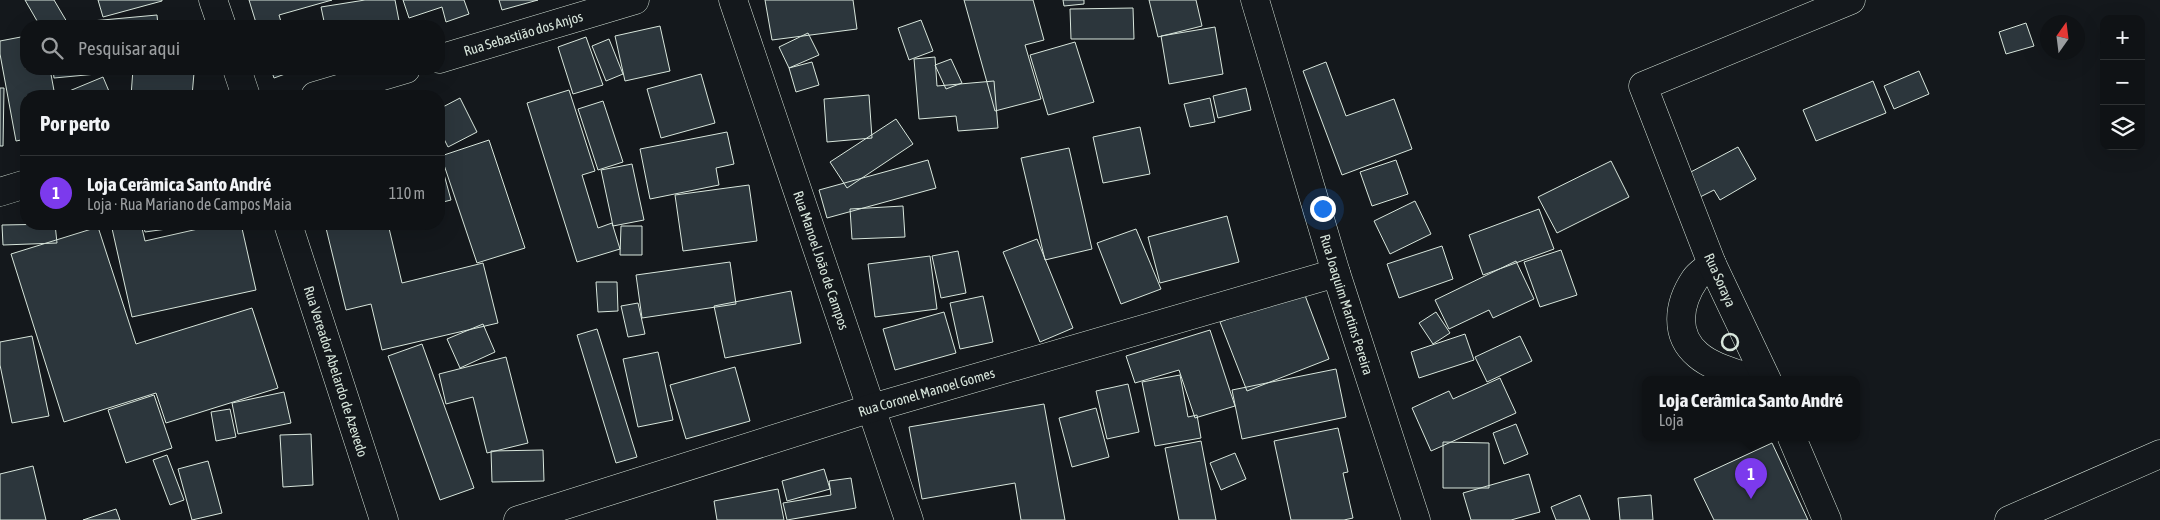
<!DOCTYPE html>
<html lang="pt">
<meta charset="utf-8">
<style>
body{margin:0;font-family:"Asap Condensed",sans-serif;background:#181b1e;color:#f1f3f6}
.controls{position:absolute;right:15px;top:15px;display:grid;overflow:hidden;border-radius:10px;box-shadow:0 5px 20px #0002}
.controls button{width:45px;height:45px;display:grid;place-items:center;padding:0;border:0;border-bottom:1px solid #2f3234;background:#0f1215;color:#f1f3f6;font:25px sans-serif}
.compass{position:absolute;left:2040px;top:15px;width:45px;height:45px;border-radius:50%;background:#0f1215;box-shadow:0 5px 20px #0002;rotate:14deg}
.you{position:absolute;left:1322px;top:208px;width:18px;height:18px;margin:-12px;border:4px solid #fff;border-radius:50%;background:#1a73e8;box-shadow:0 0 0 8px #1a73e833}
.badge{display:grid;place-items:center;width:32px;height:32px;border-radius:50%;background:#7c3aed;color:#fff;font-size:16px;font-weight:700}
.pin{position:absolute;translate:-50% -41px;filter:drop-shadow(0 1px 2px #0008)}
.pin::after{content:'';position:absolute;top:26px;width:18px;height:15px;background:inherit;clip-path:polygon(0 0,100% 0,50% 100%)}
.popup{position:absolute;left:1642px;top:376px;width:218px;height:65px;box-sizing:border-box;display:grid;place-content:center;border-radius:10px;background:#0f1215;filter:drop-shadow(0 1px 4px #0005);font-size:16px;white-space:nowrap;color:#9b9ea0}
.popup b{font-size:19px;color:#f1f3f6}
.popup::after{content:'';position:absolute;left:50%;top:100%;margin-left:-10px;border:10px solid transparent;border-top-color:#0f1215}
.list{margin:0;padding:0;list-style:none}
h2{display:flex;justify-content:space-between;align-items:center;height:65px;margin:0;padding:0 20px;font-size:21px}
h2 small{font-size:16px;font-weight:400;color:#9b9ea0}
.list li{display:grid;grid-template-columns:32px 1fr auto;gap:15px;align-items:center;box-sizing:border-box;height:75px;padding:0 20px;border-top:1px solid #2f3234}
.list b{display:block;font-size:19px;white-space:nowrap}
.list p{margin:0;font-size:16px;white-space:nowrap;color:#9b9ea0}
.list em{font-size:16px;font-style:normal;color:#9b9ea0}
.icon{flex:none;width:28px;height:28px;fill:none;stroke:currentColor;stroke-width:2;stroke-linecap:round;stroke-linejoin:round}
.map{position:relative;flex:none;width:2160px;height:520px;overflow:hidden}
.search{position:absolute;background:#0f1215;box-shadow:0 5px 20px #0002;left:20px;top:20px;width:425px;height:55px;display:flex;align-items:center;gap:12px;box-sizing:border-box;padding:0 18px;border-radius:20px;color:#9b9ea0;font-size:19px}
.panel{position:absolute;background:#0f1215;box-shadow:0 5px 20px #0002;left:20px;top:90px;width:425px;height:140px;border-radius:20px}
.map>svg:first-child{display:block}
.building{fill:#2c363c;stroke:#d8e6dc}
.lines{fill:none;stroke-linecap:round;stroke-linejoin:round}
.minor-casing{stroke:#d8e6dc;stroke-width:29}
.minor{stroke:#14181c;stroke-width:28}
.wall{stroke:#d8e6dc;stroke-width:2.5}
.labels{text-anchor:middle;dominant-baseline:central;stroke-width:4;stroke-linejoin:round;paint-order:stroke}
.street-label{font-size:14px;fill:#d8e6dc;stroke:#14181c}
</style>
<div class="map">
<svg width="2160" height="520" viewBox="0 0 2160 520">
<rect width="100%" height="100%" fill="#14181c"/>
<path class="building" d="M 25,0 L 54,0 L 67,22 L 60,26 L 40,26 Z
M 98,0 L 162,0 L 162,1 L 103,17 Z
M 249,0 L 332,0 L 279,15 L 282,25 L 276,26 L 257,26 Z
M 365,0 L 395,0 L 400,26 L 325,26 L 321,7 Z
M 403,0 L 464,0 L 469,14 L 446,22 L 442,7 L 409,18 Z
M 499,0 L 538,0 L 502,10 Z
M 765,0 L 853,0 L 857,29 L 772,40 Z
M 964,0 L 1033,0 L 1044,40 L 1025,45 L 1041,99 L 995,111 Z
M 1063,0 L 1084,0 L 1084,4 L 1064,6 Z
M 1149,0 L 1196,0 L 1202,26 L 1158,37 Z
M 1133,8 L 1134,39 L 1071,39 L 1070,9 Z
M 157,15 L 158,26 L 48,25 Z
M 921,20 L 933,51 L 909,60 L 898,28 Z
M 2026,23 L 2034,46 L 2006,54 L 1999,32 Z
M 660,26 L 670,71 L 625,81 L 615,36 Z
M 1215,27 L 1223,74 L 1169,84 L 1161,36 Z
M 808,33 L 819,55 L 789,68 L 779,47 Z
M 26,36 L 26,69 L 50,69 L 55,96 L 26,96 L 26,139 L 16,141 L 0,54 L 0,41 Z
M 586,37 L 603,85 L 573,94 L 558,47 Z
M 609,39 L 623,74 L 606,81 L 592,46 Z
M 1075,42 L 1094,102 L 1048,115 L 1030,55 Z
M 935,57 L 937,86 L 994,81 L 998,128 L 958,131 L 956,116 L 919,119 L 914,59 Z
M 951,59 L 962,83 L 946,89 L 935,65 Z
M 812,62 L 819,85 L 796,92 L 789,68 Z
M 1326,62 L 1346,116 L 1394,99 L 1412,149 L 1342,175 L 1303,71 Z
M 53,69 L 150,69 L 54,78 Z
M 133,69 L 194,73 L 192,96 L 131,96 Z
M 271,69 L 299,69 L 274,78 Z
M 1919,71 L 1929,94 L 1894,109 L 1884,86 Z
M 701,74 L 715,123 L 661,138 L 647,89 Z
M 103,77 L 111,96 L 63,96 L 62,94 Z
M 1873,81 L 1886,113 L 1816,141 L 1803,110 Z
M 0,88 L 4,88 L 3,146 L 0,146 Z
M 1246,88 L 1251,110 L 1218,118 L 1213,96 Z
M 569,90 L 595,171 L 582,175 L 598,228 L 612,223 L 620,249 L 577,262 L 527,103 Z
M 869,95 L 872,138 L 827,142 L 824,99 Z
M 460,98 L 477,132 L 448,147 L 439,129 L 439,109 Z
M 1210,98 L 1215,122 L 1190,127 L 1184,104 Z
M 603,101 L 623,162 L 598,170 L 578,109 Z
M 896,119 L 913,144 L 847,188 L 830,162 Z
M 1140,127 L 1150,174 L 1103,183 L 1093,137 Z
M 727,132 L 734,164 L 716,168 L 719,185 L 650,199 L 640,149 Z
M 489,140 L 525,248 L 477,263 L 441,156 Z
M 1738,147 L 1756,179 L 1720,200 L 1714,190 L 1700,197 L 1687,174 Z
M 1069,148 L 1092,249 L 1045,260 L 1021,158 Z
M 439,156 L 451,200 L 439,203 Z
M 928,160 L 936,188 L 827,218 L 819,190 Z
M 1396,160 L 1408,194 L 1372,206 L 1360,172 Z
M 1611,161 L 1629,197 L 1557,233 L 1538,197 Z
M 632,164 L 644,220 L 613,226 L 601,170 Z
M 749,185 L 757,241 L 683,251 L 675,195 Z
M 1415,201 L 1431,234 L 1390,254 L 1374,221 Z
M 903,206 L 905,237 L 852,239 L 850,209 Z
M 1539,209 L 1554,249 L 1483,275 L 1469,235 Z
M 1227,216 L 1239,262 L 1160,283 L 1148,237 Z
M 55,224 L 57,243 L 3,245 L 2,225 Z
M 111,224 L 141,224 L 145,241 L 220,224 L 241,224 L 256,290 L 132,317 Z
M 143,224 L 203,224 L 145,232 Z
M 325,224 L 388,224 L 402,283 L 483,263 L 498,323 L 382,350 L 371,304 L 346,310 Z
M 621,226 L 642,226 L 642,255 L 620,255 Z
M 98,227 L 136,344 L 252,308 L 278,388 L 166,423 L 156,393 L 64,422 L 11,254 Z
M 1136,229 L 1161,289 L 1121,304 L 1097,243 Z
M 1037,239 L 1073,328 L 1040,342 L 1003,252 Z
M 1442,246 L 1453,279 L 1399,298 L 1387,264 Z
M 1561,250 L 1577,295 L 1540,307 L 1524,262 Z
M 958,251 L 966,293 L 941,298 L 932,256 Z
M 930,256 L 937,309 L 875,317 L 868,264 Z
M 1516,261 L 1534,299 L 1493,318 L 1489,310 L 1449,329 L 1435,300 Z
M 730,262 L 736,304 L 642,318 L 636,275 Z
M 596,282 L 617,282 L 618,311 L 598,312 Z
M 1303,290 L 1329,359 L 1247,391 L 1220,322 Z
M 791,291 L 801,343 L 725,358 L 714,306 Z
M 983,296 L 993,342 L 960,349 L 950,303 Z
M 638,303 L 645,334 L 628,337 L 621,306 Z
M 944,312 L 956,353 L 895,370 L 883,329 Z
M 1436,312 L 1450,333 L 1433,344 L 1419,323 Z
M 483,324 L 495,352 L 460,368 L 447,339 Z
M 597,329 L 637,457 L 616,463 L 577,335 Z
M 1210,330 L 1235,406 L 1195,418 L 1179,370 L 1135,383 L 1126,356 Z
M 1465,334 L 1474,360 L 1419,378 L 1411,352 Z
M 32,336 L 49,416 L 12,423 L 0,365 L 0,342 Z
M 1520,336 L 1532,361 L 1487,382 L 1475,357 Z
M 422,344 L 474,488 L 440,500 L 388,356 Z
M 658,352 L 673,420 L 638,427 L 623,359 Z
M 506,357 L 528,443 L 487,453 L 473,397 L 446,404 L 439,374 Z
M 735,367 L 750,421 L 686,439 L 670,385 Z
M 1336,369 L 1346,417 L 1242,439 L 1232,390 Z
M 1180,375 L 1188,417 L 1197,415 L 1201,438 L 1155,446 L 1142,382 Z
M 1500,378 L 1516,413 L 1431,451 L 1412,408 L 1449,391 L 1453,399 Z
M 1128,384 L 1139,432 L 1107,439 L 1096,391 Z
M 284,392 L 291,423 L 238,434 L 232,403 Z
M 154,395 L 172,448 L 126,463 L 108,410 Z
M 1044,404 L 1065,520 L 1021,520 L 1015,483 L 922,499 L 909,427 Z
M 1096,408 L 1109,457 L 1072,467 L 1059,418 Z
M 230,409 L 236,437 L 216,441 L 211,412 Z
M 1516,424 L 1528,454 L 1504,464 L 1493,433 Z
M 1338,428 L 1348,472 L 1343,473 L 1353,518 L 1344,520 L 1291,520 L 1274,441 Z
M 311,434 L 313,485 L 283,487 L 280,435 Z
M 1201,441 L 1216,520 L 1179,520 L 1165,448 Z
M 1443,442 L 1489,443 L 1489,488 L 1443,488 Z
M 1772,443 L 1808,520 L 1714,520 L 1694,479 Z
M 543,450 L 544,481 L 492,482 L 491,451 Z
M 1235,453 L 1246,479 L 1221,490 L 1210,463 Z
M 167,455 L 184,500 L 170,505 L 153,460 Z
M 208,461 L 222,513 L 192,520 L 178,469 Z
M 33,466 L 46,520 L 0,520 L 0,474 Z
M 824,469 L 830,489 L 787,501 L 782,481 Z
M 1529,474 L 1540,512 L 1511,520 L 1471,520 L 1463,493 Z
M 851,478 L 856,508 L 787,520 L 783,503 L 831,495 L 829,481 Z
M 778,489 L 784,520 L 717,520 L 714,501 Z
M 1580,495 L 1590,520 L 1556,520 L 1551,507 Z
M 1651,495 L 1653,520 L 1620,520 L 1618,498 Z
M 116,509 L 120,520 L 83,520 Z"/>
<g class="lines">
<defs>
<g id="minor">
<path d="M 213,0 L 222,26"/>
<path id="s1" d="M 733,0 L 909,520"/>
<path id="s2" d="M 1255,0 L 1336,273 L 1416,520"/>
<path id="s3" d="M 439,59 L 635,0"/>
<path d="M 237,69 L 246,96"/>
<path d="M 315,96 L 406,69"/>
<path d="M 0,192 L 26,184"/>
<path id="s4" d="M 288,224 L 384,520"/>
<path d="M 1712,264 C 1707,269 1699,273 1695,279 C 1678,304 1674,335 1698,355 C 1713,368 1737,373 1755,380"/>
<path d="M 1767,380 L 1712,264 L 1643,86 L 1851,0"/>
<path d="M 1792,438 L 1827,520"/>
<path id="s5" d="M 518,520 L 872,408 L 1336,273"/>
<path d="M 2009,520 L 2160,454"/>
</g>
</defs>
<use href="#minor" class="minor-casing"/>
<use href="#minor" class="minor"/>
<path class="wall" d="M1722 342a8 8 0 1 1 16 0a8 8 0 1 1-16 0Z"/>
</g>
<g class="labels">
<g class="street-label">
<text stroke="none"><textPath href="#s3" startOffset="88">Rua Sebastião dos Anjos</textPath></text>
<text stroke="none"><textPath href="#s1" startOffset="275">Rua Manoel João de Campos</textPath></text>
<text transform="translate(1720 280) rotate(66)">Rua Soraya</text>
<text stroke="none"><textPath href="#s2" startOffset="318">Rua Joaquim Martins Pereira</textPath></text>
<text stroke="none"><textPath href="#s4" startOffset="155">Rua Vereador Abelardo de Azevedo</textPath></text>
<text stroke="none"><textPath href="#s5" startOffset="428">Rua Coronel Manoel Gomes</textPath></text>
</g>
</g>
</svg>
<div class="controls">
<button>+</button>
<button>−</button>
<button><svg class="icon" aria-label="layers" viewBox="0 0 24 24"><path d="M12 4l9 5-9 5-9-5zM3 14l9 5 9-5"/></svg></button>
</div>
<svg class="compass" viewBox="-18 -18 36 36"><path d="M0-13l5 13h-10z" fill="#e53935"/><path d="M0 13l5-13h-10z" fill="#9b9ea0"/></svg>
<div class="you"></div>
<div class="pin badge" style="left:1751px;top:499px">1</div>
<div class="popup"><b>Loja Cerâmica Santo André</b>Loja</div>
<div class="search"><svg class="icon" aria-label="search" viewBox="0 0 24 24"><circle cx="10" cy="10" r="6"/><path d="M15 15l6 6"/></svg>Pesquisar aqui</div>
<section class="panel">
<h2>Por perto<small></small></h2>
<ul class="list">
<li><span class="badge">1</span><div><b>Loja Cerâmica Santo André</b><p>Loja · Rua Mariano de Campos Maia</p></div><em>110 m</em></li>
</ul>
</section>
</div>
